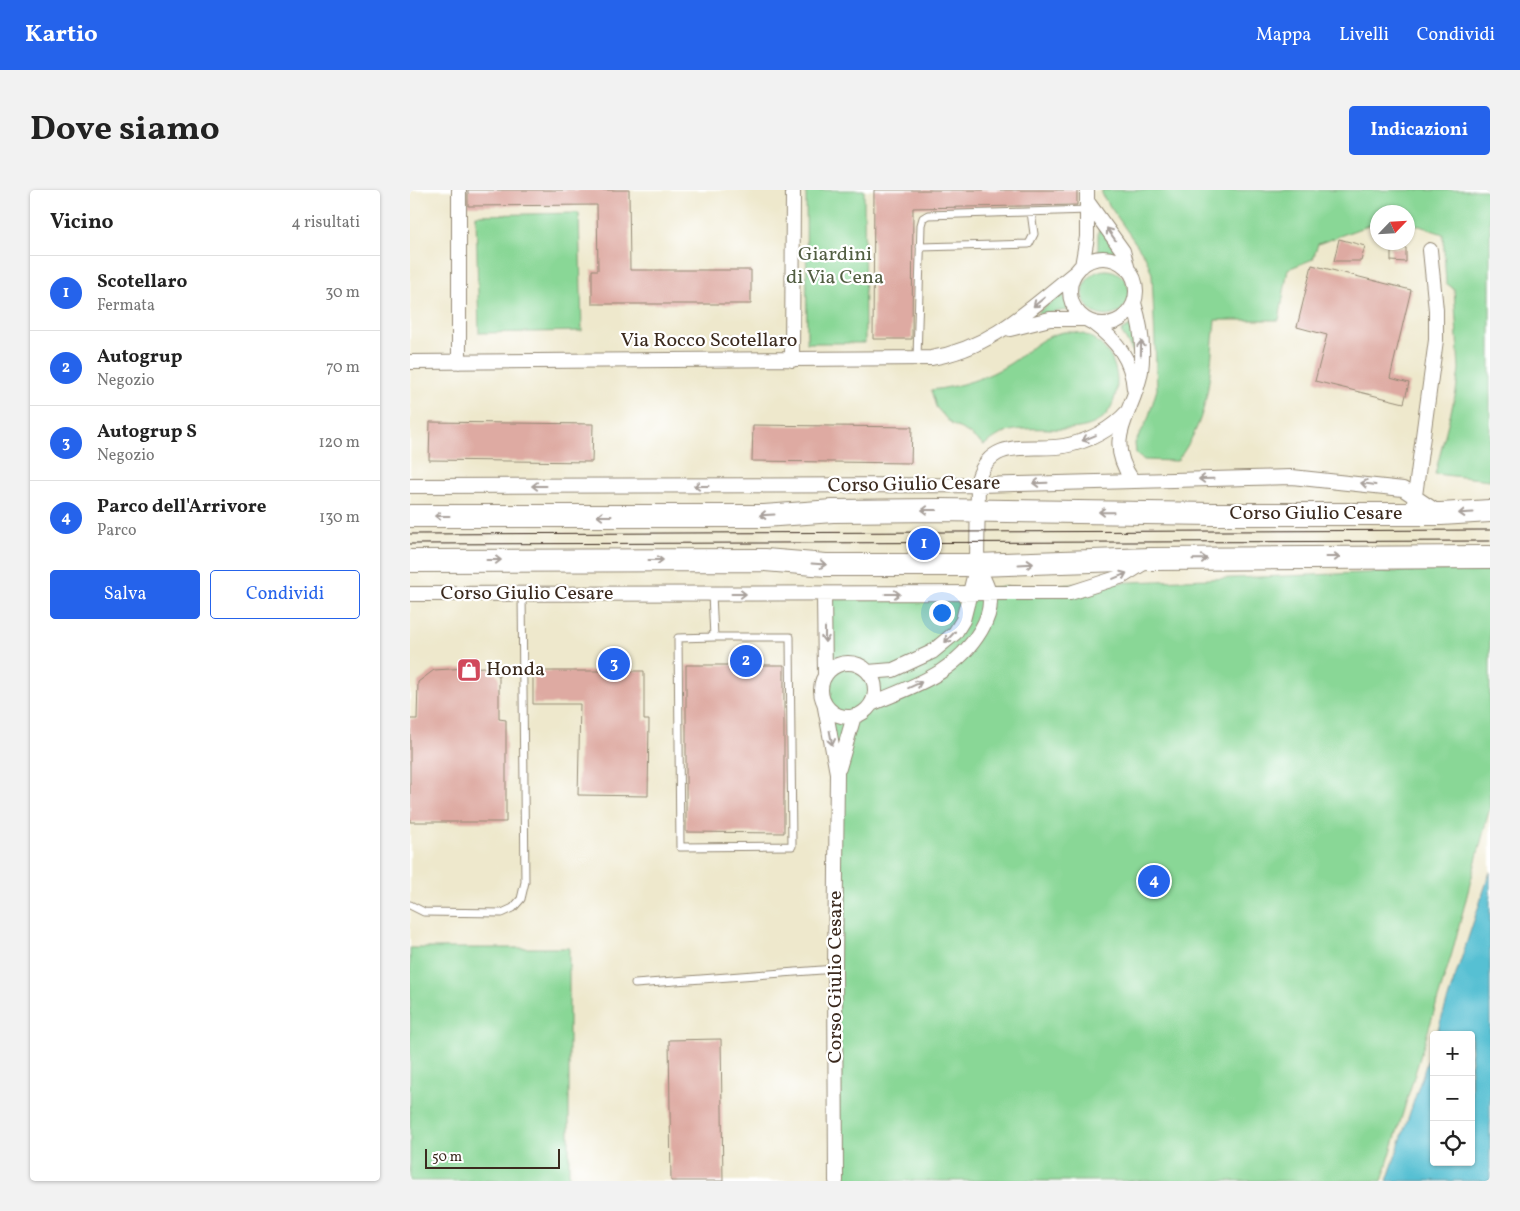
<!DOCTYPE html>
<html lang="it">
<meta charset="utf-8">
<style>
body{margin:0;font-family:Vollkorn,serif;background:#f2f2f2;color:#222}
.controls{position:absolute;right:15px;bottom:15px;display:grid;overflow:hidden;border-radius:5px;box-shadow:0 1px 4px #0004}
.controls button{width:45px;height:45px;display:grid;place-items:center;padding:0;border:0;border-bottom:1px solid #e0e0e0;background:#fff;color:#222;font:25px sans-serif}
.compass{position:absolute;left:960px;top:15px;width:45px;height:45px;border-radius:50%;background:#fff;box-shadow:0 1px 4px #0004;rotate:65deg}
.scale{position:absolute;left:15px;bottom:12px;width:135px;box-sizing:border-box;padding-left:5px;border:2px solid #3b2a1e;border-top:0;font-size:14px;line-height:18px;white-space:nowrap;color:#3b2a1e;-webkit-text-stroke:4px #fff;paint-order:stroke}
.you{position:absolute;left:531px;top:422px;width:18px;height:18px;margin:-12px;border:4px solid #fff;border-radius:50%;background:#1a73e8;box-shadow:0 0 0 8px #1a73e833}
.badge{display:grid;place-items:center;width:32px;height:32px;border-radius:50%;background:#2563eb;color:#fff;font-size:16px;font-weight:700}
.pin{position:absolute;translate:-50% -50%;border:2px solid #fff;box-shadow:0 1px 5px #0006}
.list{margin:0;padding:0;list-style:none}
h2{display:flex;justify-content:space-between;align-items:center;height:65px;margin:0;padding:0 20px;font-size:21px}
h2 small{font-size:16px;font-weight:400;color:#767676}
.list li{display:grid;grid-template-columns:32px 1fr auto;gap:15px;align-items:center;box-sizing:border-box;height:75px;padding:0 20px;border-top:1px solid #e0e0e0}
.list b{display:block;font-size:19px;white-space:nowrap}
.list p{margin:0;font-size:16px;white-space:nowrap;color:#767676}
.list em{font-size:16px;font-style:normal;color:#767676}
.actions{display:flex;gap:10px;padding:15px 20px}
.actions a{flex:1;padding:11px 0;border:1px solid #2563eb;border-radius:5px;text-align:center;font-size:18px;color:#2563eb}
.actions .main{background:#2563eb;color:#fff}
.icon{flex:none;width:28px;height:28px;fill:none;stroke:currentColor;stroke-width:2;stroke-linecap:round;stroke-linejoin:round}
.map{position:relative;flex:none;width:1080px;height:991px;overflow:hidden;border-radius:5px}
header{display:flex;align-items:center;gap:30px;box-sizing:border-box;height:70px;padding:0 25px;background:#2563eb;color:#fff}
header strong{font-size:24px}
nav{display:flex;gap:28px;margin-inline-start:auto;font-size:18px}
.intro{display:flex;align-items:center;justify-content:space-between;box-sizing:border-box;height:120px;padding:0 30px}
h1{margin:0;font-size:35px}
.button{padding:12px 22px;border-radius:5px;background:#2563eb;color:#fff;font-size:18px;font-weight:700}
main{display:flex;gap:30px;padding:0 30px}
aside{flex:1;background:#fff;border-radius:5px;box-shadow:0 1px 4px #0004}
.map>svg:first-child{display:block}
.green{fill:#89d796;stroke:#62805a}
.water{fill:#57c0d3;stroke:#497578}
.building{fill:#deaaa2}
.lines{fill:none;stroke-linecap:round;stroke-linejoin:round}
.lane-casing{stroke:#948975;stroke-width:9}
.street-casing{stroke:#948975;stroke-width:16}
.primary-casing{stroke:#948975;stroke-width:24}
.lane{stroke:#fff;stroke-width:7}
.street{stroke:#fff;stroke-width:14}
.primary{stroke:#fff;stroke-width:22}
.tram{stroke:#3b2a1e;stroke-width:1}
.oneway{stroke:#a79f9a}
.labels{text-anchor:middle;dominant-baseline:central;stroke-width:4.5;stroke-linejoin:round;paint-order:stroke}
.park-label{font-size:20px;fill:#525e42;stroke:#fff}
.street-label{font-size:20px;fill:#3b2a1e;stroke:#fff}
.poi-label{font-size:20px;fill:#3b2a1e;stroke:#fff;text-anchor:start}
</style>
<header>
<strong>Kartio</strong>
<nav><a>Mappa</a><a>Livelli</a><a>Condividi</a></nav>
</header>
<div class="intro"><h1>Dove siamo</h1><a class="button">Indicazioni</a></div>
<main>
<aside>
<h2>Vicino<small>4 risultati</small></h2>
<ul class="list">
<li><span class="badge">1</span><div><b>Scotellaro</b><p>Fermata</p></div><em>30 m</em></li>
<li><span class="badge">2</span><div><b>Autogrup</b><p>Negozio</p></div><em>70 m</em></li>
<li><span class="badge">3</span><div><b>Autogrup S</b><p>Negozio</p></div><em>120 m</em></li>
<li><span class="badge">4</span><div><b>Parco dell'Arrivore</b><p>Parco</p></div><em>130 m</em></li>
</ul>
<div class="actions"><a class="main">Salva</a><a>Condividi</a></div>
</aside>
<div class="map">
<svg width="1080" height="991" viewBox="0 0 1080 991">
<rect width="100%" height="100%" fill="#fff"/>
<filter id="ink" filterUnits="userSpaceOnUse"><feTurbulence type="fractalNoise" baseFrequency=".02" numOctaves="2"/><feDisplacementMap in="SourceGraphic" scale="10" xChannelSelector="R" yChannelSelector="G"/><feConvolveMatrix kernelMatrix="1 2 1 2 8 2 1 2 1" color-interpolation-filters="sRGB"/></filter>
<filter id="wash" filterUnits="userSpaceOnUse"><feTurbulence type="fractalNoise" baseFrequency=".0096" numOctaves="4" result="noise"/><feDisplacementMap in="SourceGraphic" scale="20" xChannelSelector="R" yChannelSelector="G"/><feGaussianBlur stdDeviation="1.12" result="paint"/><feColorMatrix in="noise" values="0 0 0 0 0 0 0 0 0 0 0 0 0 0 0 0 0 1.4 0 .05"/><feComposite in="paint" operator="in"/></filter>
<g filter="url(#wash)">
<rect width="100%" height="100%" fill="#eee8cc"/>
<path class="green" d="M 396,0 L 454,0 L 455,153 L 397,153 Z
M 692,0 L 1080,0 L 1080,290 L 1025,284 L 1046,202 L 1049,179 L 1044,99 L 1036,93 L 1033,44 L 998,32 L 998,22 L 968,22 L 967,32 L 908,54 L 903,69 L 878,79 L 869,130 L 805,130 C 799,184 802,225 767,271 L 734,270 L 726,263 L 725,253 L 738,229 L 747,199 L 742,84 L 736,68 L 692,5 Z
M 169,23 L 172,141 L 69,143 L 66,25 Z
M 691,40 L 705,60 L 704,62 L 688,61 L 688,41 Z
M673 103a23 23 0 1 1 46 0a23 23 0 1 1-46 0Z
M 653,104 L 658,120 L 629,124 L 628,122 Z
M 724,134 L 725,162 L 723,162 L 711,141 Z
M 654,142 C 670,141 684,146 695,159 C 705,171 709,186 706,202 C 695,259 632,230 597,242 C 589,244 581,251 574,255 L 557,242 L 541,234 L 526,217 L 521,200 C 548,197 578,188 601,173 C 619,161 631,146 654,142 Z
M 1080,378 L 1080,617 L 1042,763 L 972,991 L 427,991 L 428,619 L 414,404 Z
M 0,758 L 159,758 L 159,991 L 0,991 Z"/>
<path class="water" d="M 1080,682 L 1080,991 L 977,991 L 1024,851 L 1024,972 L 1061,972 L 1061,845 L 1026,845 Z"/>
<g id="blocks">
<path class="building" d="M 58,0 L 219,0 L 220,80 L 341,80 L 341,114 L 182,114 L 182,80 L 188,80 L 187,15 L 58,16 Z
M 464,0 L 667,0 L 667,15 L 503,18 L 502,149 L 463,149 Z
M 929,49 L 955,56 L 951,71 L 924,71 Z
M 981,58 L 996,58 L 996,72 L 981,71 Z
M 902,75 L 1001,100 L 980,188 L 999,193 L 994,213 L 905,191 L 917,145 L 887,137 Z
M 20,232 L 183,234 L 182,272 L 19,270 Z
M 343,235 L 502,237 L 501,273 L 342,271 Z
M 276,475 L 374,475 L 374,643 L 276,642 Z
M 74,477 L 89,486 L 89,529 L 96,530 L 96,632 L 0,632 L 0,529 L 7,529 L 8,492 L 24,480 Z
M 123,481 L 234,481 L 234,530 L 239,530 L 238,606 L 168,605 L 170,514 L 123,514 Z
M 311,849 L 313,991 L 261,991 L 259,850 Z"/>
</g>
</g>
<g filter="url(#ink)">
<use href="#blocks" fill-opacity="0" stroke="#948975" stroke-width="1"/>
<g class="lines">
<defs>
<path id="lane" d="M 510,57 L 619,54 L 624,44 L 621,22
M 507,168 L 511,35 L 513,28 L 518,25 L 678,20
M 302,404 L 304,447 L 380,447 L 382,656 L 270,657 L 268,448 L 304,447
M 0,715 L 14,722 L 92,723 L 103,718 L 111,709 L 115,692 L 112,404
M 225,794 L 425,779"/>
<path id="street" d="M 49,0 L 49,172
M 677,11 L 713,61 L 718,80
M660 101a33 33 0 1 1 66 0a33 33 0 1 1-66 0Z
M 672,76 L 677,47 L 677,0
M 683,133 C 706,150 722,169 724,199
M 600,139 L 640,129 L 674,129
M 382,170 L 383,0
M 0,172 L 521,168 C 580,159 621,118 666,82
M 722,290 C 692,245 724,225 731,181 C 734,158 731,135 724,113
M 0,296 L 568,295 L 882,287 L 993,299 L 1029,323
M 1004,313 L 1026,150 L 1026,120 L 1020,60
M 0,404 L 660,403 L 713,386 L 737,371
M 414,404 L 415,486
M411 500a27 27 0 1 1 54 0a27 27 0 1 1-54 0Z
M 458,482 L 483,480 L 522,462 L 545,443 L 553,430 L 567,375 L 568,290 C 581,245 622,262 654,256 C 680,251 701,240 718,221
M 414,512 L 427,583 L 425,779 L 426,991
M 461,514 C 505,495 545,484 571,440 C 577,430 582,416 579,403 C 577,394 571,384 567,375
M 429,578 L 444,526"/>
<path id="primary" d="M 0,326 L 354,326 L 423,321 L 529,320 L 804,324 L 1031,324 L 1080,321
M 0,371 L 355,370 L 416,375 L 567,375 L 741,369 L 1080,367"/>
</defs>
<use href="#lane" class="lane-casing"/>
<use href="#street" class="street-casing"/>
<use href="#primary" class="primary-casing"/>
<use href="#lane" class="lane"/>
<use href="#street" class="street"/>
<use href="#primary" class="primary"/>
<path class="tram" d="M 0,344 L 1080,340
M 0,354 L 1080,351"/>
</g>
<defs><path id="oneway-shaft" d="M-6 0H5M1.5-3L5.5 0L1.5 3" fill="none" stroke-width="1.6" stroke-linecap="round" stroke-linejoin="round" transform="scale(1.25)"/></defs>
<g class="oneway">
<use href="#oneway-shaft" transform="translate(701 44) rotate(-125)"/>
<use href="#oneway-shaft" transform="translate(629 112) rotate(141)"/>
<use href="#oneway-shaft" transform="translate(731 158) rotate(-89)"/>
<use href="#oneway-shaft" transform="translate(679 248) rotate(158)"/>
<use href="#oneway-shaft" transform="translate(796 289) rotate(179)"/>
<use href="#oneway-shaft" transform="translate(630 293) rotate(178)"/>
<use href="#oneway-shaft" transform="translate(958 294) rotate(-172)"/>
<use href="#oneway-shaft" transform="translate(129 296) rotate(-180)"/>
<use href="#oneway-shaft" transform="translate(291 296) rotate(180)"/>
<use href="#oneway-shaft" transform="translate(519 320) rotate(180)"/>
<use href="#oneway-shaft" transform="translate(696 322) rotate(-179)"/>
<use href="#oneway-shaft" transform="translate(1056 323) rotate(177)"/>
<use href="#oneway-shaft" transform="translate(357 325) rotate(177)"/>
<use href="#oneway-shaft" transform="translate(32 326) rotate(180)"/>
<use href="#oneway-shaft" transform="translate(194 326) rotate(180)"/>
<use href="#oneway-shaft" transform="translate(923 367)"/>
<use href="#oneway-shaft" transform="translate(790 369) rotate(-1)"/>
<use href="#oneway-shaft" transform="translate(84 370)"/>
<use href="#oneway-shaft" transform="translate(246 370)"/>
<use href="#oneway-shaft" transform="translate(409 374) rotate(4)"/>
<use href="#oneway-shaft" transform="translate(616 374) rotate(-3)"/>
<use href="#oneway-shaft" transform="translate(710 386) rotate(-23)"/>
<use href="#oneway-shaft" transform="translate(329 404)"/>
<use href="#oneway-shaft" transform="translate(483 404)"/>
<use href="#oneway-shaft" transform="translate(415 445) rotate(90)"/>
<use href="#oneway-shaft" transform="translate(540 447) rotate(133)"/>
<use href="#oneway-shaft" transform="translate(505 495) rotate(-24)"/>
<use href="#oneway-shaft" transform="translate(421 548) rotate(79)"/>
</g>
</g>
<defs>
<symbol id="shop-square" viewBox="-11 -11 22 22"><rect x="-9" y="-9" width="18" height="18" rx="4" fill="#d1495b" stroke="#fff"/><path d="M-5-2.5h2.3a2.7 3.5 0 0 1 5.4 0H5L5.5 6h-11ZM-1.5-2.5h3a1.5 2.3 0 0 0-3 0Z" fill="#fff"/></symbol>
</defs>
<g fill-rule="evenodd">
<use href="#shop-square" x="45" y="466" width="28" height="28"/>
</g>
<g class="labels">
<g class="park-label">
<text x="425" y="65">Giardini<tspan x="425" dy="23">di Via Cena</tspan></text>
</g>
<g class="street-label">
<text x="299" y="151">Via Rocco Scotellaro</text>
<text transform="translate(504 295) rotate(-1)">Corso Giulio Cesare</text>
<text x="906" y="324">Corso Giulio Cesare</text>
<text x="117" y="404">Corso Giulio Cesare</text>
<text transform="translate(426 787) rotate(-90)">Corso Giulio Cesare</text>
</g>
<g class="poi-label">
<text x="76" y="480">Honda</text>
</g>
</g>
</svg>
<div class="controls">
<button>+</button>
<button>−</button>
<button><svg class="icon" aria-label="locate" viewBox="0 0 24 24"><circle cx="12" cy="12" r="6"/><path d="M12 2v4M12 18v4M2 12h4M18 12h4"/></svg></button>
</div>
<svg class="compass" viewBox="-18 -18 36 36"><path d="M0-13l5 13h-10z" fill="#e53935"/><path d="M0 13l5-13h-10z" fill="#767676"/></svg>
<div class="scale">50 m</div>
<div class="you"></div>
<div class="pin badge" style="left:514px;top:354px">1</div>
<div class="pin badge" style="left:336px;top:471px">2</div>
<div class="pin badge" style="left:204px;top:474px">3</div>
<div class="pin badge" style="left:744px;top:691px">4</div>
</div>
</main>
